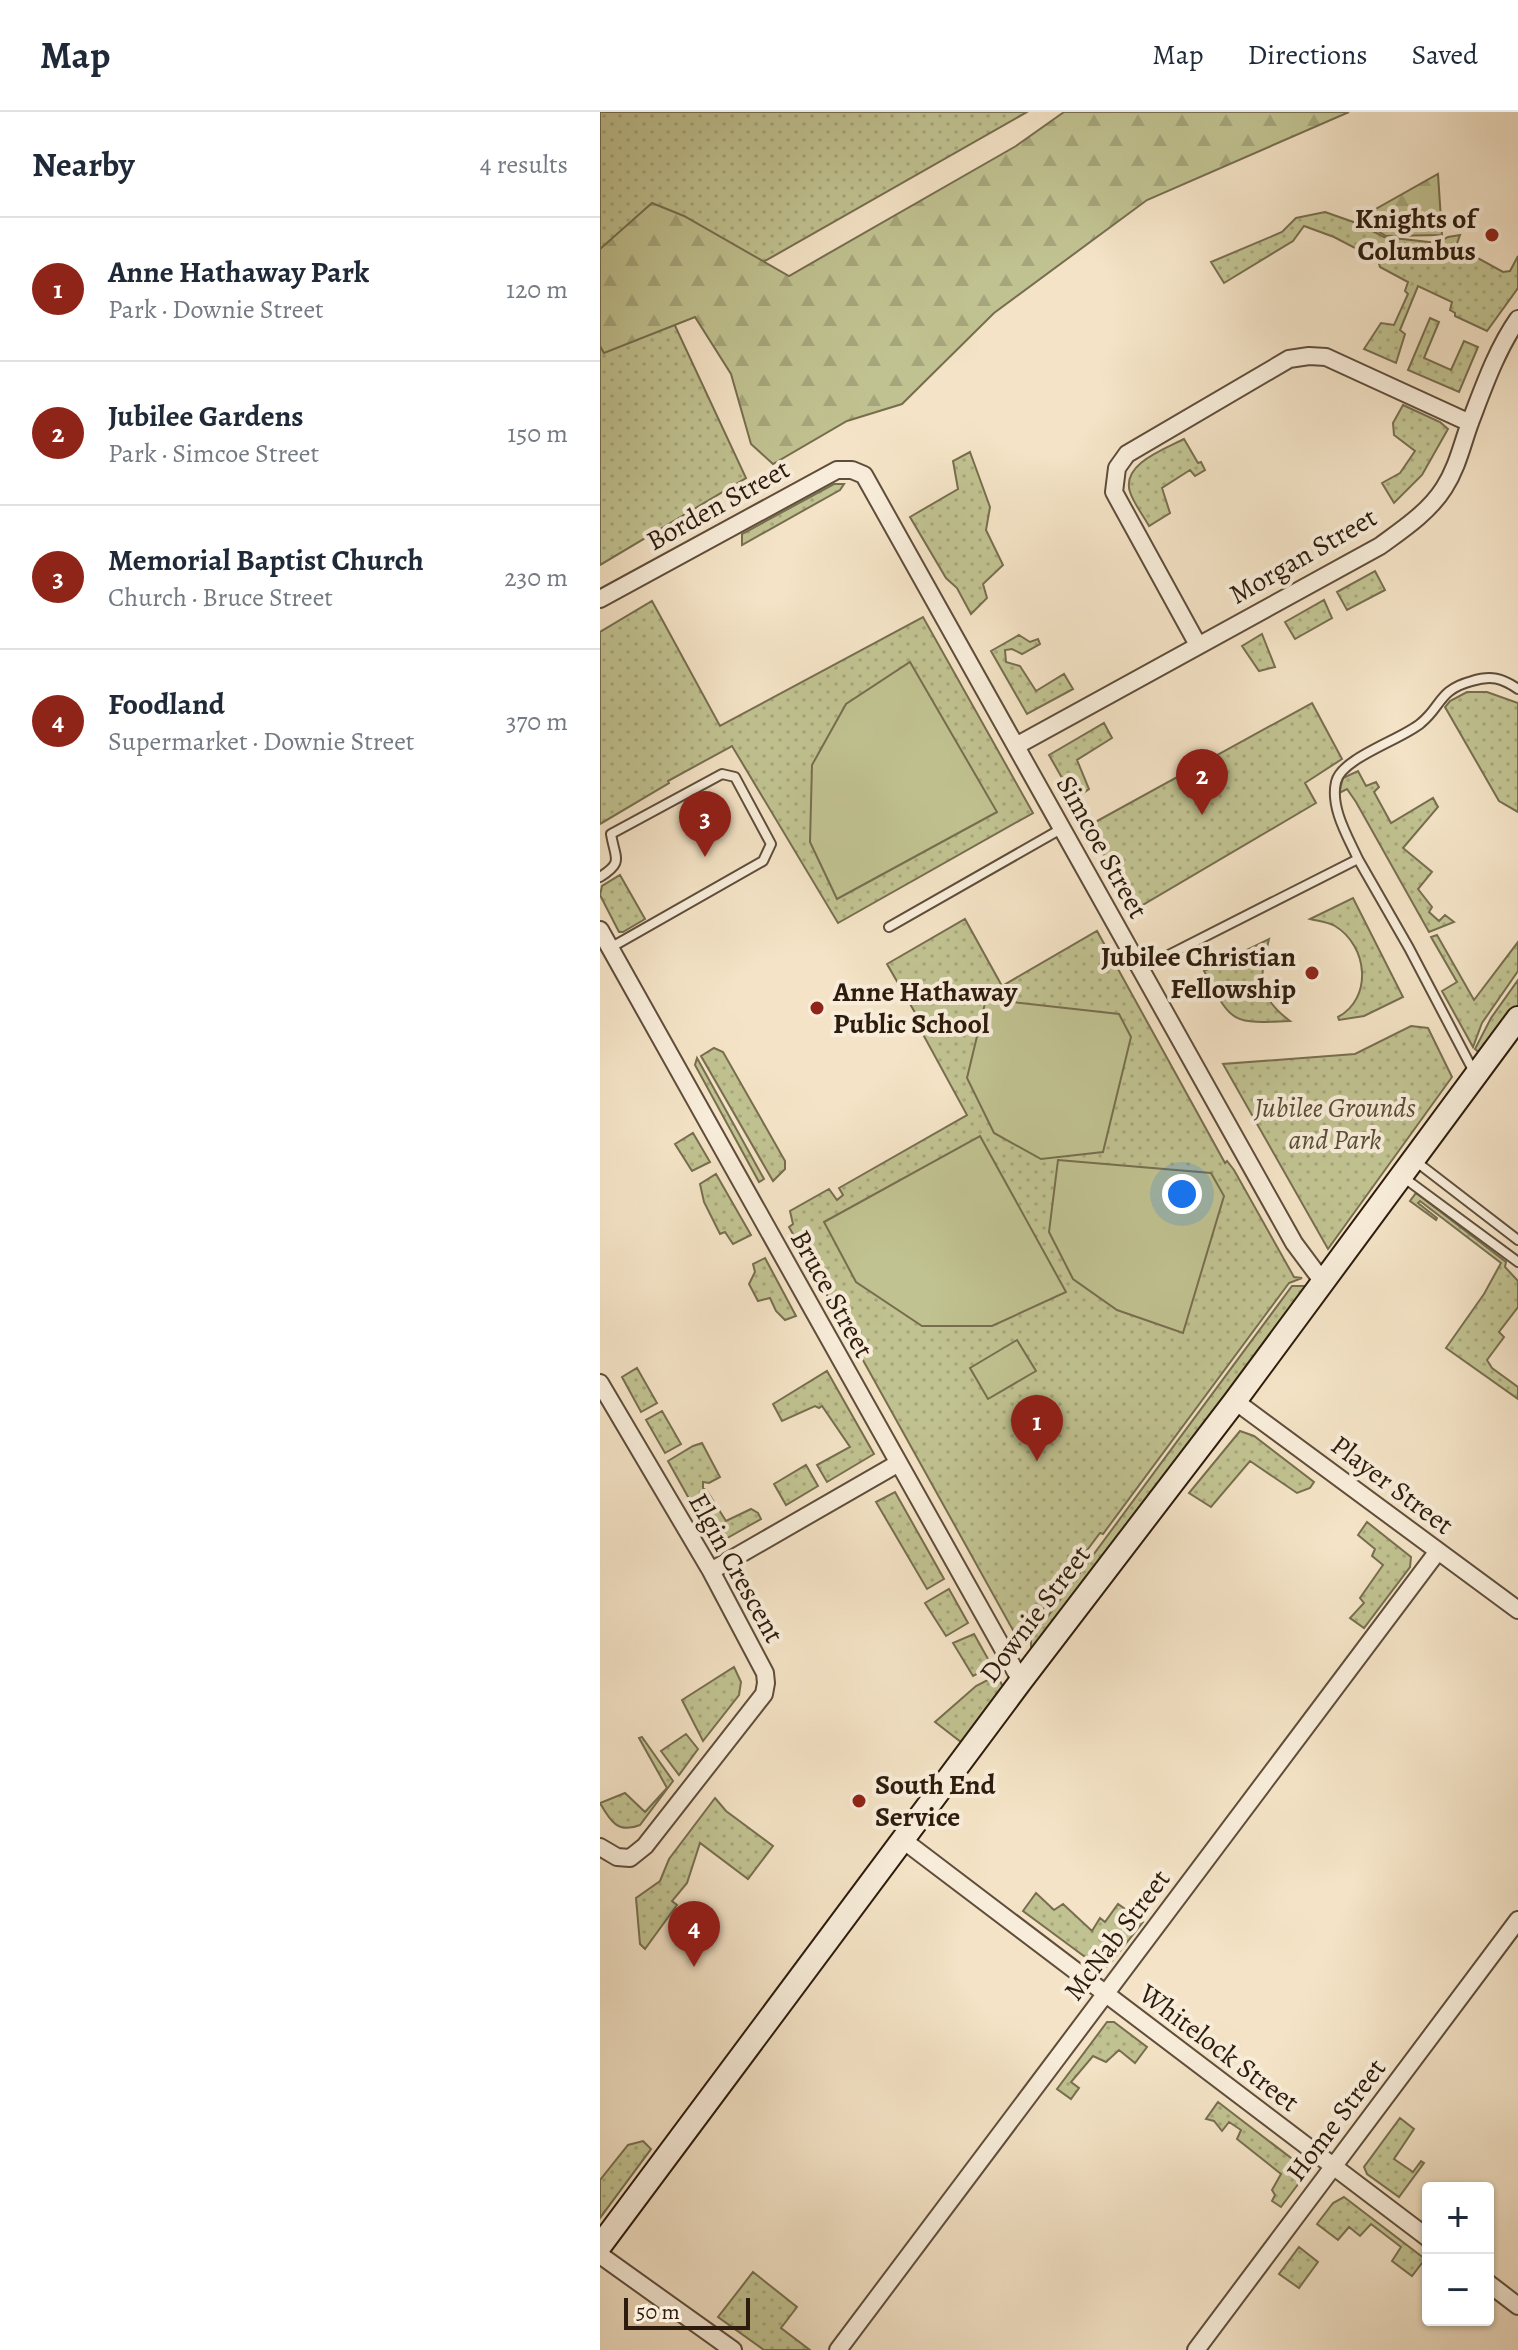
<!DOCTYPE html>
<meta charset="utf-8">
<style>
body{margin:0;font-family:Alegreya,serif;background:#f2f2f3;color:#1f2937}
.controls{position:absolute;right:24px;bottom:24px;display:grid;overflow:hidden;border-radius:8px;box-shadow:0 2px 6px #0004}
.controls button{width:72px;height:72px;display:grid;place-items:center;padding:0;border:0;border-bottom:2px solid #e0e1e3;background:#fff;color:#1f2937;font:40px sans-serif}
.scale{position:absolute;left:24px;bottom:20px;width:126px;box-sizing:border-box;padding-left:8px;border:4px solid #2d1b0d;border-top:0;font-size:22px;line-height:28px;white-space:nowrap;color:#2d1b0d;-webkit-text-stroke:6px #f8edda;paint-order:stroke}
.you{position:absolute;left:582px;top:1082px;width:28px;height:28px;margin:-20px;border:6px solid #fff;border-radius:50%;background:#1a73e8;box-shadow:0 0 0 12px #1a73e833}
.badge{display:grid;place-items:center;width:52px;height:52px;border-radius:50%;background:#8f2418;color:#fff;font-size:26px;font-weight:700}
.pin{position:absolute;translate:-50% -66px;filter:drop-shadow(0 2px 4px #0008)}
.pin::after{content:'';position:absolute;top:42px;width:28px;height:24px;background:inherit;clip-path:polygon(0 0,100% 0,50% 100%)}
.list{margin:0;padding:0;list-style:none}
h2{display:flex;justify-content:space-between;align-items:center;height:104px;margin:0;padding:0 32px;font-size:34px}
h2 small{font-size:26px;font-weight:400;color:#747a83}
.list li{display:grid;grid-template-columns:52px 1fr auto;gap:24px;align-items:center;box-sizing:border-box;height:144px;padding:0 32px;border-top:2px solid #e0e1e3}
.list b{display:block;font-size:30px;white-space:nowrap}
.list p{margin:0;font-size:26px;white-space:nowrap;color:#747a83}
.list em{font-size:26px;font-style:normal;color:#747a83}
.map{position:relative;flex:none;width:918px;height:2238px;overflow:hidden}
header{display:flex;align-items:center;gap:48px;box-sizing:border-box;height:112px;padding:0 40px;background:#fff;border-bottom:2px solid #e0e1e3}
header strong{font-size:38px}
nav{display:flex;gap:44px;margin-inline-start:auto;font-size:28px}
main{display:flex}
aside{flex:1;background:#fff}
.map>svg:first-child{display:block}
.green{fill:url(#green-dots);stroke:#776e4f;stroke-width:2}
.forest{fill:url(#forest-firs);stroke:#776e4f;stroke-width:2}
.pitch{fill:#c1c291;stroke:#776e4f;stroke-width:2}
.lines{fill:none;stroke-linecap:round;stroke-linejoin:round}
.service-casing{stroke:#5f4d3b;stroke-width:12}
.minor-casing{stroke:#5f4d3b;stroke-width:20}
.secondary-casing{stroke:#2d1b0d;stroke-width:26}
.service{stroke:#f8edda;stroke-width:8}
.minor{stroke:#f8edda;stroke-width:16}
.secondary{stroke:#f8edda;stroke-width:22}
.poi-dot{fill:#8f2418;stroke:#f8edda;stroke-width:3}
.labels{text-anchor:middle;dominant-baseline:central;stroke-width:8;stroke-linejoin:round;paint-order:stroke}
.poi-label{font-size:28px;font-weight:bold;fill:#2d1b0d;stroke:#f8edda;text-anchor:end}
.street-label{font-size:28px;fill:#2d1b0d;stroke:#f8edda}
.park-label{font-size:28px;font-style:italic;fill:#594d35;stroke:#f8edda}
</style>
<header>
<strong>Map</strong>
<nav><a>Map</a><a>Directions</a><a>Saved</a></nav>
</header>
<main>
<aside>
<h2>Nearby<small>4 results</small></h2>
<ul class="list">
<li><span class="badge">1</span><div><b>Anne Hathaway Park</b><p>Park · Downie Street</p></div><em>120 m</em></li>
<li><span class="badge">2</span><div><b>Jubilee Gardens</b><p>Park · Simcoe Street</p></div><em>150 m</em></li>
<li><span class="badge">3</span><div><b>Memorial Baptist Church</b><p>Church · Bruce Street</p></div><em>230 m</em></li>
<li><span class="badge">4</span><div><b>Foodland</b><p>Supermarket · Downie Street</p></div><em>370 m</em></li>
</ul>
</aside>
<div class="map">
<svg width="918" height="2238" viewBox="0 0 918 2238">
<defs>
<pattern id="green-dots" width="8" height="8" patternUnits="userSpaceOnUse" patternTransform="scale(2)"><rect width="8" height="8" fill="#c1c291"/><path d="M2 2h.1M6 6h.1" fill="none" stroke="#a6a67c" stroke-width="1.8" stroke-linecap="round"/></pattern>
<pattern id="forest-firs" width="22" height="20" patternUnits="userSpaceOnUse" patternTransform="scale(2)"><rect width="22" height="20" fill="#c1c291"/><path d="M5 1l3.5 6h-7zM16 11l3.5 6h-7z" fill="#a6a67c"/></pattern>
</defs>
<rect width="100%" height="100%" fill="#f4e3c6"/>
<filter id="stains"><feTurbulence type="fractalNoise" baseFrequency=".0025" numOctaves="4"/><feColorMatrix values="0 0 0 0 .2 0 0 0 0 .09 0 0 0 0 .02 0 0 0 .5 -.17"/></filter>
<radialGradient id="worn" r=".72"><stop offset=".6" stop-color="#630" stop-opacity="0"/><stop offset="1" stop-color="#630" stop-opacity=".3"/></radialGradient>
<path class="green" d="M 0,0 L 427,0 L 70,203 L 146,366 L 0,453 Z
M 725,100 L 759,112 L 784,125 L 838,131 L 848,125 L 860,123 L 856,134 L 903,160 L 910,159 L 918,144 L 918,176 L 887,219 L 855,204 L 855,201 L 850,198 L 852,190 L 818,174 L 800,218 L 805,222 L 796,251 L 764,237 L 781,211 L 794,213 L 808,182 L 805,179 L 808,170 L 780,155 L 778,148 L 734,125 L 704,114 L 693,129 L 624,171 L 611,150 L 682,120 L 696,106 Z
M 830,206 L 839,210 L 824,246 L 851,258 L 864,229 L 878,235 L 859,280 L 808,258 Z
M 803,293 L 840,310 L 848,317 L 822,363 L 794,391 L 782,371 L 800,361 L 815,339 L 794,323 L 793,311 Z
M 584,327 L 598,351 L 601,350 L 605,358 L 595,364 L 590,358 L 562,376 L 570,401 L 549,414 C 543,403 534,392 530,380 C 521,352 565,337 584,327 Z
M 370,340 L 390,395 L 386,418 L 403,453 L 383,472 L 387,486 L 371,502 L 357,476 L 346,466 L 310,405 L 358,377 L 353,349 Z
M 234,372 L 244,372 L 240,378 L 142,433 L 142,422 Z
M 775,459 L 785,478 L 747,498 L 737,480 Z
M 724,488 L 732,506 L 695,527 L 685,510 Z
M 52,489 L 120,614 L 323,505 L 433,701 L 238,811 L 132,634 L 68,669 L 69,671 L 0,712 L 0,520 Z
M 662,522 L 675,555 L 659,559 L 642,534 Z
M 419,523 L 430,530 L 438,527 L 440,532 L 422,542 L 412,537 L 405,538 L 406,550 L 420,554 L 436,579 L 464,562 L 473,577 L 427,602 L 391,539 Z
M 867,580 L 887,580 L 918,591 L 918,700 L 899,689 L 845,595 L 850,589 Z
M 712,591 L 742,647 L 705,671 L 716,691 L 534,798 L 488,714 Z
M 504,611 L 512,626 L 477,648 L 489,677 L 474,687 L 449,643 Z
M 758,659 L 766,674 L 776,670 L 779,675 L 774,680 L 791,711 L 833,686 L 838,695 L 803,736 L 832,760 L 818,777 L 832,795 L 829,800 L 839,809 L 845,803 L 854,810 L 829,820 L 756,690 L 747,677 L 739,681 L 743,666 Z
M 20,763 L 45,807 L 23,820 L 19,820 L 0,783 L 2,774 Z
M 753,786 L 803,885 L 764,904 L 739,908 L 738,905 C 773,886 768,834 735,814 C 728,810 718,809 710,807 Z
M 365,807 L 402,874 L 497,819 L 625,1051 L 627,1049 L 634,1058 L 694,1165 L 702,1166 L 689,1171 L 503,1422 L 500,1421 L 419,1529 L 189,1115 L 193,1112 L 190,1099 L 229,1077 L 237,1088 L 243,1083 L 239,1076 L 367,1003 L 319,915 L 321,911 L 287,852 Z
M 837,823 L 874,888 L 918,830 L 918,859 L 882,911 L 873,935 L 842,879 L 857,870 L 831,825 Z
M 669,827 C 660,865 655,883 690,909 C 630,912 632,911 604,859 Z
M 918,868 L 918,897 L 882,943 L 875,937 L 891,906 Z
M 811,914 L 828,916 L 852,965 L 728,1137 L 623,952 L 755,942 Z
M 114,936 L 123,940 L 185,1049 L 185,1057 L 173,1069 L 101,944 Z
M 97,946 L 164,1067 L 159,1070 L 95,953 Z
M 93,1021 L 110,1050 L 92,1059 L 75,1032 Z
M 116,1062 L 151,1123 L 133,1132 L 125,1120 L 120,1122 L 104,1090 L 100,1072 Z
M 816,1081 L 906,1150 L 905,1155 L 918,1169 L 918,1195 L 899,1220 L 904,1225 L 887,1248 L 892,1256 L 918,1275 L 918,1287 L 846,1236 L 884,1182 L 901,1151 L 820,1089 L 818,1091 L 837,1106 L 836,1108 L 810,1089 Z
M 165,1146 L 196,1204 L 185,1208 L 176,1199 L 170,1186 L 158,1189 L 149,1172 L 155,1160 L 153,1152 Z
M 692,1174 L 705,1174 L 706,1179 L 431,1539 L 431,1527 Z
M 37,1256 L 57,1291 L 41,1300 L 22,1265 Z
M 227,1259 L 274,1342 L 227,1370 L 217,1353 L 250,1335 L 222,1294 L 219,1296 L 215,1294 L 182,1309 L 173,1292 Z
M 62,1299 L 81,1332 L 65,1341 L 46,1308 Z
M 640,1319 L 654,1324 L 714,1370 L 710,1376 L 697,1381 L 650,1349 L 611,1395 L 589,1381 Z
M 102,1331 L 120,1365 L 109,1371 L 103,1370 L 103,1376 L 107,1379 L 126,1409 L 151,1397 L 158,1401 L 161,1407 L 115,1433 L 68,1349 L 93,1334 Z
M 206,1353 L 218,1374 L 186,1393 L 174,1372 Z
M 295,1380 L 344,1467 L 327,1477 L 276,1390 Z
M 767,1410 L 811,1445 L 810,1455 L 764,1516 L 750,1506 L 764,1491 L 760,1486 L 783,1453 L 772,1444 L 775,1437 L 758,1423 Z
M 349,1477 L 368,1511 L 346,1524 L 325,1491 Z
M 374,1522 L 392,1554 L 373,1564 L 353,1531 Z
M 134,1555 L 141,1570 L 139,1583 L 103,1629 L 82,1588 Z
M 397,1563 L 403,1575 L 361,1630 L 335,1610 L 376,1574 Z
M 86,1622 L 98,1637 L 79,1663 L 61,1639 Z
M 42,1625 L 73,1669 L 40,1713 C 18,1722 10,1709 0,1691 L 25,1681 L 45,1700 L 67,1676 L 39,1626 Z
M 115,1686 L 126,1699 L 173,1734 L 148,1767 L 100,1731 L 87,1771 L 72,1789 L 77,1793 L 45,1837 L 40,1832 L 36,1786 L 60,1769 L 69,1747 Z
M 436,1781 L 454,1798 L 463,1792 L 492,1819 L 500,1806 L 505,1810 L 518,1792 L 543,1810 L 508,1854 L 500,1856 L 423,1799 Z
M 507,1910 L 514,1910 L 547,1935 L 535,1951 L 519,1938 L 506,1950 L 493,1944 L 471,1970 L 479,1976 L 471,1987 L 457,1977 Z
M 618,1990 L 708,2059 L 681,2095 L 672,2089 L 675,2083 L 672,2078 L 681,2062 L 637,2027 L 641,2018 L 629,2010 L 622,2019 L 614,2009 L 606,2007 Z
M 800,2006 L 814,2017 L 794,2047 L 813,2060 L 821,2049 L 824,2051 L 799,2085 L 767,2062 L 764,2055 Z
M 43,2029 L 51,2037 L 0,2106 L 0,2068 L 28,2033 Z
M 744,2085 L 825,2147 L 812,2164 L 792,2149 L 801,2135 L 771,2112 L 760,2124 L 749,2115 L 738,2128 L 717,2112 L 733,2091 Z
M 699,2135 L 718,2150 L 699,2176 L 679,2162 Z
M 153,2160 L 197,2195 L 181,2216 L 210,2238 L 164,2238 L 118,2205 Z"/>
<path class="forest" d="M 464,0 L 749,0 L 547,88 L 394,201 L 302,292 L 247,309 L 173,352 L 151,332 L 131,262 L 95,205 L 4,241 L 0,234 L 0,137 L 52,91 L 84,104 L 189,164 L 416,34 Z
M 838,62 L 842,123 L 786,124 L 758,107 Z"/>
<path class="pitch" d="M 310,550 L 397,700 L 237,787 L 210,730 L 212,653 L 246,592 Z
M 386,887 L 519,902 L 531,925 L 503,1040 L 441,1047 L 394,1021 L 367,966 Z
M 380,1024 L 466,1180 L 392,1214 L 322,1214 L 256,1170 L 224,1110 Z
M 458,1048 L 611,1061 L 624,1084 L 583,1221 L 517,1198 L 473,1167 L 449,1120 Z
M 417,1228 L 436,1259 L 388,1287 L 370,1256 Z"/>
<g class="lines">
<defs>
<path id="service" d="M 758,747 C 748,725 730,696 736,670 C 741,646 803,627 821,611 C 842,594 838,578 872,569 C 891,563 902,566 918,577
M 0,765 C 24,750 15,747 11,722 L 122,662 L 135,665 L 171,732 L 163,749 L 10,836
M 289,815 L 461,717
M 541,857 L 758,747 L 809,836 L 875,962
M 814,1048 L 918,1128
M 803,1065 L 918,1150"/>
<path id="minor" d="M 0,487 L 237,358 L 252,358 L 264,363 L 694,1131 L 723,1170
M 598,533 L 514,380 L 517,356 L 527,342 L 689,247 L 709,244 L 726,245 L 870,311
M 416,634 L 780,434 C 802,418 829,400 844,376 C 858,354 862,332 871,308 C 884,274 897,237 918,207
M 0,818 L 421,1569
M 0,1271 L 111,1459 L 165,1561 L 166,1571 L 164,1582 L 45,1734 L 30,1746 L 17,1745 L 0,1735
M 635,1289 L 918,1498
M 111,1459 L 297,1352
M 303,1728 L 828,2126
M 0,2143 L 133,2238
M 888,2171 L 918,2194
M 238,2238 L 838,1439
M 596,2238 L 918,1808"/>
<path id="secondary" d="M 0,2134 L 421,1569 L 635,1289 L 918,906"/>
</defs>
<use href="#service" class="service-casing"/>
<use href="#minor" class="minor-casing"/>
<use href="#secondary" class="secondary-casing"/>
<use href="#service" class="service"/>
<use href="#minor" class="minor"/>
<use href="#secondary" class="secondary"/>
</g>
<g class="poi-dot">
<circle cx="892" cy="123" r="8"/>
<circle cx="712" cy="861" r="8"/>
<circle cx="217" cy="896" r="8"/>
<circle cx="259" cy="1689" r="8"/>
</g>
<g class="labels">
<g class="poi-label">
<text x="876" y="107">Knights of<tspan x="876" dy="32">Columbus</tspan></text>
<text x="696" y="845">Jubilee Christian<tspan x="696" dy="32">Fellowship</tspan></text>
<text x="233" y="880" text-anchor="start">Anne Hathaway<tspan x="233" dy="32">Public School</tspan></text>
<text x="275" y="1673" text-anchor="start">South End<tspan x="275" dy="32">Service</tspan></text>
</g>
<g class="street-label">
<text transform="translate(118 393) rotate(-29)">Borden Street</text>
<text transform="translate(703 444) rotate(-30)">Morgan Street</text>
<text transform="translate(502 735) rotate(61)">Simcoe Street</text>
<text transform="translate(232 1182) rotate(61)">Bruce Street</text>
<text transform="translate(792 1373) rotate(37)">Player Street</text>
<text transform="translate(136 1456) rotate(61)">Elgin Crescent</text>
<text transform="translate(435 1502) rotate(-53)">Downie Street</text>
<text transform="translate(517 1823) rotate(-53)">McNab Street</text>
<text transform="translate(619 1936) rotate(37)">Whitelock Street</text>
<text transform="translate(736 2008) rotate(-53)">Home Street</text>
</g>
<g class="park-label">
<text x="735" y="996">Jubilee Grounds<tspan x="735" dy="32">and Park</tspan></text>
</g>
</g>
<rect width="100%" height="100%" filter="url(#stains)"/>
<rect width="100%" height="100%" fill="url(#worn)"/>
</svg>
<div class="controls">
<button>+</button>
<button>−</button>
</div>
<div class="scale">50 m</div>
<div class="you"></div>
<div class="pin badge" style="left:437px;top:1349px">1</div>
<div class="pin badge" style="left:602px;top:703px">2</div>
<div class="pin badge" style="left:105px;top:745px">3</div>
<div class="pin badge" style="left:94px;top:1855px">4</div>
</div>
</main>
